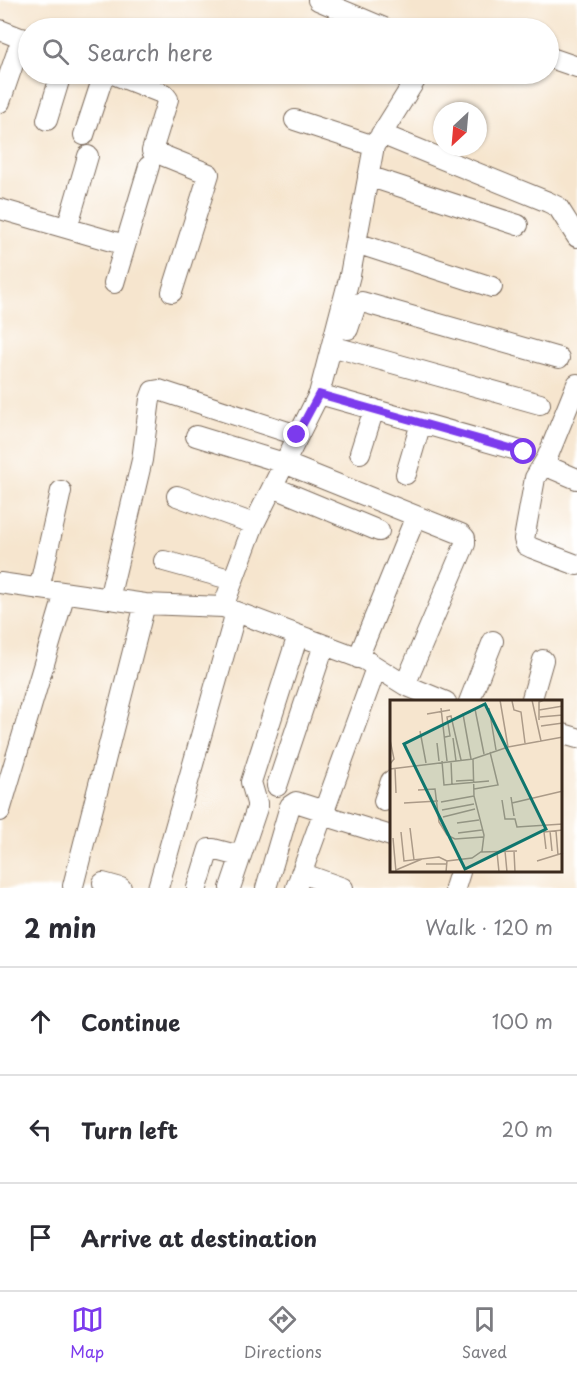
<!DOCTYPE html>
<meta charset="utf-8">
<style>
body{margin:0;font-family:"Playpen Sans",sans-serif;background:#f2f2f3;color:#2b2b33}
.compass{position:absolute;left:433px;top:102px;width:54px;height:54px;border-radius:50%;background:#fff;box-shadow:0 2px 4px #0004;rotate:206deg}
.stop{position:absolute;width:18px;height:18px;margin:-14px;border:4px solid #7c3aed;border-radius:50%;background:#fff}
.stop.end{background:#7c3aed;border-color:#fff;box-shadow:0 2px 6px #0008}
.list{margin:0;padding:0;list-style:none}
h2{display:flex;justify-content:space-between;align-items:center;height:78px;margin:0;padding:0 24px;font-size:26px}
h2 small{font-size:20px;font-weight:400;color:#7c7c81}
.list li{display:grid;grid-template-columns:39px 1fr auto;gap:18px;align-items:center;box-sizing:border-box;height:108px;padding:0 24px;border-top:2px solid #e1e1e2}
.list b{display:block;font-size:22px;white-space:nowrap}
.list em{font-size:20px;font-style:normal;color:#7c7c81}
.icon{flex:none;width:33px;height:33px;fill:none;stroke:currentColor;stroke-width:2;stroke-linecap:round;stroke-linejoin:round}
.map{position:relative;flex:none;width:577px;height:888px;overflow:hidden}
.search{position:absolute;background:#fff;box-shadow:0 2px 4px #0004;left:18px;right:18px;top:18px;height:66px;display:flex;align-items:center;gap:15px;box-sizing:border-box;padding:0 21px;border-radius:33px;color:#7c7c81;font-size:22px}
.sheet{height:402px;background:#fff}
nav{display:flex;justify-content:space-around;align-items:center;box-sizing:border-box;height:84px;border-top:2px solid #e1e1e2;background:#fff;font-size:16px;color:#7c7c81}
nav a{display:grid;justify-items:center;gap:3px}
nav .on{color:#7c3aed}
.map>svg:first-child{display:block}
.lines{fill:none;stroke-linecap:round;stroke-linejoin:round}
.minor-casing{stroke:#7c6b5c;stroke-width:22}
.minor{stroke:#fff;stroke-width:20}
.route{stroke:#7c3aed;stroke-width:8}
.inset-road{fill:none;stroke:#ab9a88;stroke-width:1.5}
.view{fill:#0f766e;fill-opacity:0.15;stroke:#0f766e;stroke-width:3}
.inset-edge{fill:none;stroke:#3b2a1e;stroke-width:3}
</style>
<div class="map">
<svg width="577" height="888" viewBox="0 0 577 888">
<rect width="100%" height="100%" fill="#fff"/>
<filter id="ink" filterUnits="userSpaceOnUse"><feTurbulence type="fractalNoise" baseFrequency=".0167" numOctaves="2"/><feDisplacementMap in="SourceGraphic" scale="12" xChannelSelector="R" yChannelSelector="G"/><feConvolveMatrix kernelMatrix="1 2 1 2 8 2 1 2 1" color-interpolation-filters="sRGB"/></filter>
<filter id="wash" filterUnits="userSpaceOnUse"><feTurbulence type="fractalNoise" baseFrequency=".008" numOctaves="4" result="noise"/><feDisplacementMap in="SourceGraphic" scale="24" xChannelSelector="R" yChannelSelector="G"/><feGaussianBlur stdDeviation="1.35" result="paint"/><feColorMatrix in="noise" values="0 0 0 0 0 0 0 0 0 0 0 0 0 0 0 0 0 1.4 0 .05"/><feComposite in="paint" operator="in"/></filter>
<g filter="url(#wash)">
<rect width="100%" height="100%" fill="#f6e5ce"/>
</g>
<g filter="url(#ink)">
<g class="lines">
<defs>
<path id="minor" d="M 318,0 L 384,28
M 0,30 L 28,41
M 548,57 L 577,67
M 113,74 L 164,94 L 168,99 L 152,151 L 209,174 L 172,292
M 0,102 L 22,38
M 47,120 L 61,74
M 295,120 L 374,146
M 381,134 L 548,202 L 558,207 L 577,237
M 84,135 L 104,74
M 368,176 L 518,225
M 0,209 L 125,245
M 67,228 L 88,156
M 356,243 L 492,287
M 114,283 L 149,166
M 348,329 L 356,305 L 362,302 L 559,358
M 342,349 L 540,404
M 577,384 L 547,458 L 535,478 L 524,539 L 526,545 L 532,548 L 577,565
M 319,394 L 524,452
M 196,436 L 284,463 L 461,534 L 465,538 L 465,544 L 405,685
M 360,453 L 374,409
M 544,465 L 577,479
M 406,474 L 421,423
M 273,487 L 379,531
M 177,496 L 254,524
M 164,561 L 233,580
M 0,583 L 145,604 L 223,607 L 365,660 L 405,685 L 446,702
M 39,589 L 61,491
M 109,599 L 142,460 L 150,399 L 153,391 L 159,390 L 297,435
M 223,607 L 254,524 L 319,394 L 350,275 L 374,146 L 419,74
M 358,658 L 416,516
M 469,702 L 493,641
M 531,702 L 543,660
M 560,733 L 577,738
M 277,786 L 324,645
M 384,801 L 391,781
M 0,811 L 65,593
M 323,815 L 391,836
M 301,873 L 343,888
M 103,883 L 121,888
M 73,886 L 145,604
M 158,888 L 236,612
M 197,888 L 209,849 L 213,849 L 240,856
M 230,888 L 257,808 L 257,803 L 251,782 L 298,635
M 266,888 L 290,806 L 296,802 L 324,811
M 296,888 L 376,668
M 455,888 L 460,872"/>
</defs>
<use href="#minor" class="minor-casing"/>
<use href="#minor" class="minor"/>
</g>
</g>
<g class="lines" filter="url(#ink)">
<path class="route" d="M 297,435 L 319,394 L 524,452"/>
</g>
<g transform="translate(390 700)">
<rect width="172" height="172" fill="#f6e5ce"/>
<path class="inset-road" d="M 110,0 L 118,47M 142,0 L 151,41M 122,1 L 124,10 L 131,12 L 135,43M 51,8 L 57,61M 99,8 L 106,50M 85,9 L 94,54M 149,10 L 173,6M 37,14 L 60,10M 150,17 L 173,15M 149,20 L 149,2 L 154,0M 151,26 L 173,23M 30,31 L 36,63M 55,37 L 60,36 L 57,17 L 61,16 L 71,60M 63,38 L 66,61M 0,40 L 4,59 L 0,64M 47,43 L 49,61M 81,59 L 73,14 L 81,12M 52,61 L 54,85 L 99,81M 61,61 L 62,85M 5,68 L 6,93M 0,69 L 83,59 L 118,47 L 173,37M 66,81 L 84,80M 84,89 L 108,85 L 100,52M 28,90 L 45,89 L 49,122 L 57,135 L 65,139 L 93,137M 121,97 L 124,116M 112,100 L 115,119 L 125,119 L 127,127 L 173,124M 51,102 L 84,96M 14,103 L 48,101M 122,103 L 173,91M 52,110 L 84,104M 53,117 L 85,109M 67,123 L 89,120M 20,128 L 24,160M 160,131 L 162,151M 166,131 L 168,155M 11,132 L 14,161 L 49,157 L 57,161M 68,133 L 92,130M 3,138 L 6,172M 156,149 L 154,132 L 173,130M 115,151 L 117,172M 124,151 L 125,172M 91,152 L 127,151M 107,152 L 109,172M 147,161 L 173,153M 36,164 L 57,164M 6,170 L 32,159M 56,172 L 57,161 L 82,158 L 92,151 L 94,135 L 84,96 L 83,59"/>
<path class="view" d="M 95,4 L 156,129 L 75,169 L 14,44 Z"/>
<rect width="172" height="172" class="inset-edge"/>
</g>
</svg>
<svg class="compass" viewBox="-18 -18 36 36"><path d="M0-13l5 13h-10z" fill="#e53935"/><path d="M0 13l5-13h-10z" fill="#7c7c81"/></svg>
<div class="stop" style="left:524px;top:452px"></div>
<div class="stop end" style="left:297px;top:435px"></div>
<div class="search"><svg class="icon" aria-label="search" viewBox="0 0 24 24"><circle cx="10" cy="10" r="6"/><path d="M15 15l6 6"/></svg>Search here</div>
</div>
<section class="sheet">
<h2>2 min<small>Walk · 120 m</small></h2>
<ul class="list">
<li><svg class="icon" aria-label="ahead" viewBox="0 0 24 24"><path d="M12 20V5M6 11l6-6 6 6"/></svg><div><b>Continue</b></div><em>100 m</em></li>
<li><svg class="icon" aria-label="left" viewBox="0 0 24 24"><path d="M17 20v-9H6M10 6l-5 5 5 5"/></svg><div><b>Turn left</b></div><em>20 m</em></li>
<li><svg class="icon" aria-label="arrive" viewBox="0 0 24 24"><path d="M6 21V4h12l-3 4 3 4H6"/></svg><div><b>Arrive at destination</b></div></li>
</ul>
</section>
<nav>
<a class="on"><svg class="icon" aria-label="map" viewBox="0 0 24 24"><path d="M3 6l6-2 6 2 6-2v14l-6 2-6-2-6 2zM9 4v14M15 6v14"/></svg>Map</a>
<a><svg class="icon" aria-label="directions" viewBox="0 0 24 24"><path d="M12 3l9 9-9 9-9-9zM9 14v-3h6M13 9l2 2-2 2"/></svg>Directions</a>
<a><svg class="icon" aria-label="saved" viewBox="0 0 24 24"><path d="M7 4h10v16l-5-4-5 4z"/></svg>Saved</a>
</nav>
